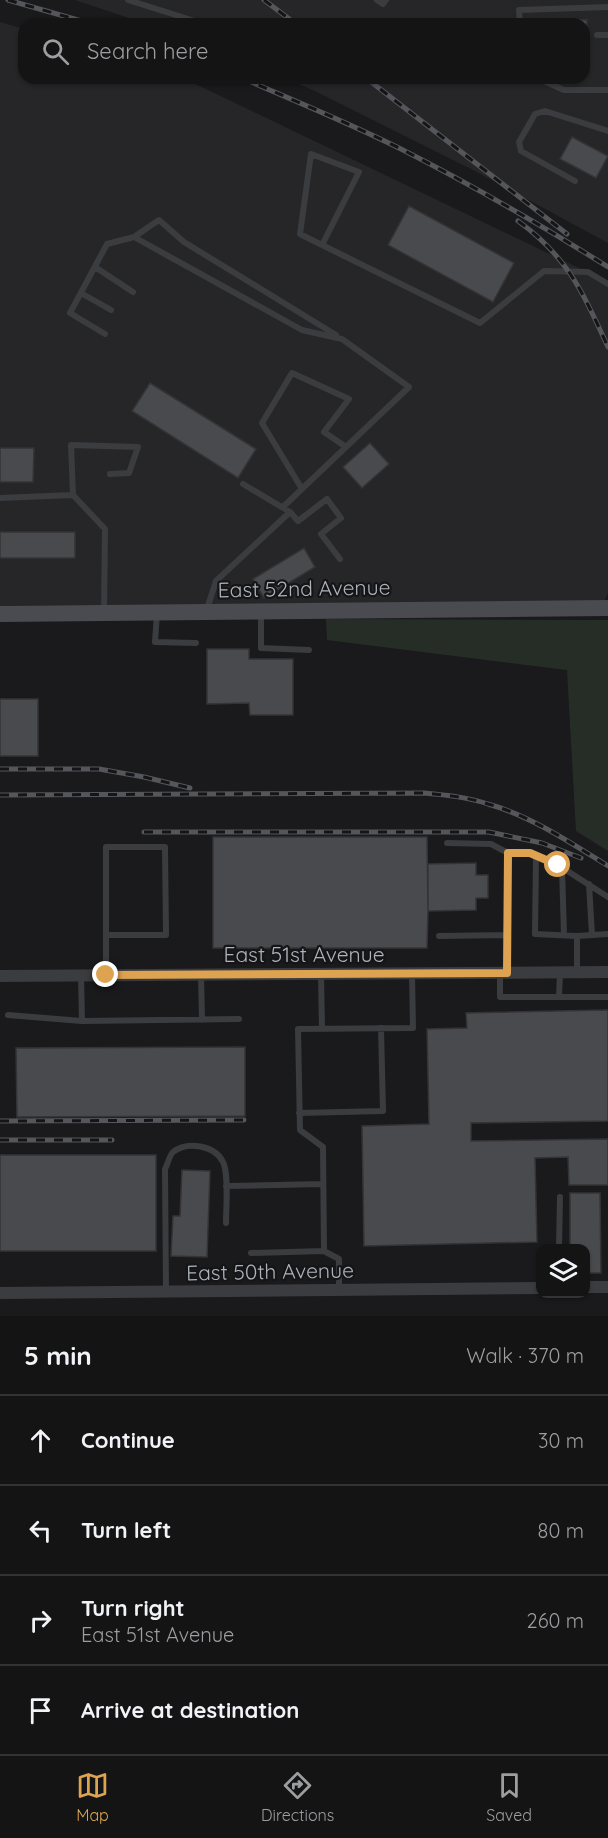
<!DOCTYPE html>
<meta charset="utf-8">
<style>
body{margin:0;font-family:Quicksand,sans-serif;background:#212122;color:#f1f3f6}
.controls{position:absolute;right:18px;bottom:18px;display:grid;overflow:hidden;border-radius:12px;box-shadow:0 2px 4px #0004}
.controls button{width:54px;height:54px;display:grid;place-items:center;padding:0;border:0;border-bottom:2px solid #333334;background:#141415;color:#f1f3f6;font:30px sans-serif}
.stop{position:absolute;width:18px;height:18px;margin:-14px;border:4px solid #dda350;border-radius:50%;background:#fff}
.stop.end{background:#dda350;border-color:#fff;box-shadow:0 2px 6px #0008}
.list{margin:0;padding:0;list-style:none}
h2{display:flex;justify-content:space-between;align-items:center;height:78px;margin:0;padding:0 24px;font-size:26px}
h2 small{font-size:20px;font-weight:400;color:#9d9ea0}
.list li{display:grid;grid-template-columns:39px 1fr auto;gap:18px;align-items:center;box-sizing:border-box;height:90px;padding:0 24px;border-top:2px solid #333334}
.list b{display:block;font-size:22px;white-space:nowrap}
.list p{margin:0;font-size:20px;white-space:nowrap;color:#9d9ea0}
.list em{font-size:20px;font-style:normal;color:#9d9ea0}
.icon{flex:none;width:33px;height:33px;fill:none;stroke:currentColor;stroke-width:2;stroke-linecap:round;stroke-linejoin:round}
.map{position:relative;flex:none;width:608px;height:1316px;overflow:hidden}
.search{position:absolute;background:#141415;box-shadow:0 2px 4px #0004;left:18px;right:18px;top:18px;height:66px;display:flex;align-items:center;gap:15px;box-sizing:border-box;padding:0 21px;border-radius:18px;color:#9d9ea0;font-size:22px}
.sheet{height:438px;background:#141415}
nav{display:flex;justify-content:space-around;align-items:center;box-sizing:border-box;height:84px;border-top:2px solid #333334;background:#141415;font-size:16px;color:#9d9ea0}
nav a{display:grid;justify-items:center;gap:3px}
nav .on{color:#dda350}
.map>svg:first-child{display:block}
.built{fill:#262628}
.green{fill:#262d27}
.building{fill:#494a4e;stroke:#343437;stroke-width:1.5}
.lines{fill:none;stroke-linecap:round;stroke-linejoin:round}
.lane{stroke:#3b3c40;stroke-width:6}
.street{stroke:#3b3c40;stroke-width:12}
.secondary{stroke:#494b50;stroke-width:16}
.rail-casing{stroke:#54565b;stroke-width:5}
.rail{stroke:#151517;stroke-width:3;stroke-dasharray:9;stroke-linecap:butt}
.route{stroke:#dda350;stroke-width:8}
.labels{text-anchor:middle;dominant-baseline:central;stroke-width:4.5;stroke-linejoin:round;paint-order:stroke}
.street-label{font-size:21px;fill:#aeb2ba;stroke:#151517}
</style>
<div class="map">
<svg width="608" height="1316" viewBox="0 0 608 1316">
<rect width="100%" height="100%" fill="#1a1a1c"/>
<path class="built" d="M 75,0 L 608,0 L 608,243 L 475,171 L 315,91 L 284,78 L 584,78 L 584,24 L 147,24 Z
M 0,22 L 24,29 L 24,78 L 183,78 L 608,282 L 608,593 L 604,602 L 0,606 Z"/>
<path class="green" d="M 326,619 L 608,620 L 608,851 L 576,831 L 567,670 L 327,640 Z"/>
<path class="building" d="M 549,19 L 587,20 L 585,74 L 584,24 L 549,24 Z
M 572,137 L 608,156 L 596,178 L 560,159 Z
M 409,206 L 514,263 L 493,302 L 388,245 Z
M 150,383 L 256,449 L 238,478 L 132,411 Z
M 370,443 L 389,464 L 362,488 L 343,467 Z
M 0,448 L 34,448 L 33,482 L 0,482 Z
M 0,532 L 75,532 L 75,558 L 0,558 Z
M 304,548 L 315,567 L 264,598 L 253,579 Z
M 207,649 L 249,649 L 249,659 L 293,659 L 293,715 L 250,715 L 249,703 L 207,704 Z
M 0,699 L 38,699 L 38,756 L 0,756 Z
M 213,837 L 427,837 L 428,911 L 427,948 L 213,948 Z
M 476,863 L 476,875 L 488,875 L 488,898 L 476,898 L 476,910 L 428,911 L 428,864 Z
M 608,1010 L 608,1121 L 471,1123 L 471,1141 L 608,1139 L 608,1185 L 569,1185 L 568,1157 L 535,1158 L 537,1242 L 364,1246 L 362,1126 L 429,1124 L 427,1029 L 467,1028 L 466,1013 Z
M 245,1047 L 245,1116 L 17,1117 L 16,1048 Z
M 0,1155 L 156,1155 L 156,1251 L 0,1251 Z
M 182,1170 L 210,1171 L 207,1257 L 171,1256 L 173,1216 L 180,1216 Z
M 570,1193 L 600,1193 L 601,1273 L 586,1273 L 586,1248 L 570,1248 Z"/>
<g class="lines">
<path class="lane" d="M 128,0 L 204,24
M 377,0 L 383,4 L 386,0
M 520,24 L 519,10 L 608,7
M 597,35 L 608,35
M 537,78 L 564,90 L 608,90
M 575,181 L 521,151 L 519,142 L 535,114 L 545,111 L 608,131
M 134,237 L 159,220 L 184,242 L 336,335
M 322,245 L 359,172 L 311,154 L 300,234 L 322,245 L 480,323 L 544,271 L 588,272 L 608,284
M 95,267 L 133,292
M 81,293 L 111,310
M 105,334 L 70,313 L 107,244 L 134,237 L 302,330 L 342,339 L 409,387 L 283,507
M 302,489 L 262,423 L 292,373 L 349,399 L 324,432 L 346,447
M 73,495 L 71,445 L 138,447 L 129,473 L 110,474
M 0,498 L 73,495 L 105,529 L 104,612
M 290,512 L 298,521 L 327,499 L 341,518 L 321,534 L 340,559
M 206,612 L 216,581 L 290,512 L 243,484
M 261,612 L 261,648 L 309,650
M 157,613 L 155,642 L 196,643
M 447,843 L 491,844 L 508,853
M 536,856 L 535,934 L 577,936
M 562,868 L 564,935
M 589,884 L 592,935
M 106,935 L 166,935 L 165,847 L 106,847 L 106,975
M 439,936 L 508,935
M 577,972 L 577,936 L 608,934
M 500,973 L 500,997 L 608,997
M 507,973 L 508,853 L 530,853 L 558,865 L 608,897
M 321,974 L 322,1029
M 201,975 L 202,1020
M 81,976 L 82,1021
M 559,997 L 560,973
M 8,1015 L 82,1021 L 239,1019
M 299,1113 L 383,1111 L 381,1028
M 226,1186 L 323,1184
M 559,1248 L 560,1197
M 324,1251 L 339,1259 L 339,1290
M 251,1253 L 324,1251 L 323,1147 L 300,1130 L 298,1029 L 413,1028 L 412,974
M 166,1291 L 165,1169 C 168,1164 169,1156 173,1152 C 187,1141 215,1145 223,1162 C 229,1174 226,1208 226,1223"/>
<path class="street" d="M 0,976 L 608,972
M 586,1287 L 608,1287
M 0,1293 L 540,1288"/>
<path class="secondary" d="M 0,614 L 608,608"/>
<defs>
<path id="rail" d="M 8,0 L 92,24
M 264,0 L 296,24
M 242,78 C 295,101 349,123 401,149 C 472,185 541,225 608,267
M 366,78 L 567,234
M 518,221 C 568,257 583,293 608,347
M 0,769 L 99,769 L 144,777 L 190,788
M 0,795 L 424,793 C 446,795 467,797 488,804 C 531,816 571,843 608,866
M 144,832 L 489,832 L 542,843 L 581,858
M 0,1121 L 244,1120
M 0,1140 L 112,1140"/>
</defs>
<use href="#rail" class="rail-casing"/>
<use href="#rail" class="rail"/>
</g>
<g class="lines">
<path class="route" d="M 106,975 L 507,973 L 508,853 L 530,853 L 558,865"/>
</g>
<g class="labels">
<g class="street-label">
<text transform="translate(304 588) rotate(-1)">East 52nd Avenue</text>
<text x="304" y="954">East 51st Avenue</text>
<text transform="translate(270 1271) rotate(-1)">East 50th Avenue</text>
</g>
</g>
</svg>
<div class="controls">
<button><svg class="icon" aria-label="layers" viewBox="0 0 24 24"><path d="M12 4l9 5-9 5-9-5zM3 14l9 5 9-5"/></svg></button>
</div>
<div class="stop" style="left:558px;top:865px"></div>
<div class="stop end" style="left:106px;top:975px"></div>
<div class="search"><svg class="icon" aria-label="search" viewBox="0 0 24 24"><circle cx="10" cy="10" r="6"/><path d="M15 15l6 6"/></svg>Search here</div>
</div>
<section class="sheet">
<h2>5 min<small>Walk · 370 m</small></h2>
<ul class="list">
<li><svg class="icon" aria-label="ahead" viewBox="0 0 24 24"><path d="M12 20V5M6 11l6-6 6 6"/></svg><div><b>Continue</b></div><em>30 m</em></li>
<li><svg class="icon" aria-label="left" viewBox="0 0 24 24"><path d="M17 20v-9H6M10 6l-5 5 5 5"/></svg><div><b>Turn left</b></div><em>80 m</em></li>
<li><svg class="icon" aria-label="right" viewBox="0 0 24 24"><path d="M7 20v-9h11M14 6l5 5-5 5"/></svg><div><b>Turn right</b><p>East 51st Avenue</p></div><em>260 m</em></li>
<li><svg class="icon" aria-label="arrive" viewBox="0 0 24 24"><path d="M6 21V4h12l-3 4 3 4H6"/></svg><div><b>Arrive at destination</b></div></li>
</ul>
</section>
<nav>
<a class="on"><svg class="icon" aria-label="map" viewBox="0 0 24 24"><path d="M3 6l6-2 6 2 6-2v14l-6 2-6-2-6 2zM9 4v14M15 6v14"/></svg>Map</a>
<a><svg class="icon" aria-label="directions" viewBox="0 0 24 24"><path d="M12 3l9 9-9 9-9-9zM9 14v-3h6M13 9l2 2-2 2"/></svg>Directions</a>
<a><svg class="icon" aria-label="saved" viewBox="0 0 24 24"><path d="M7 4h10v16l-5-4-5 4z"/></svg>Saved</a>
</nav>
